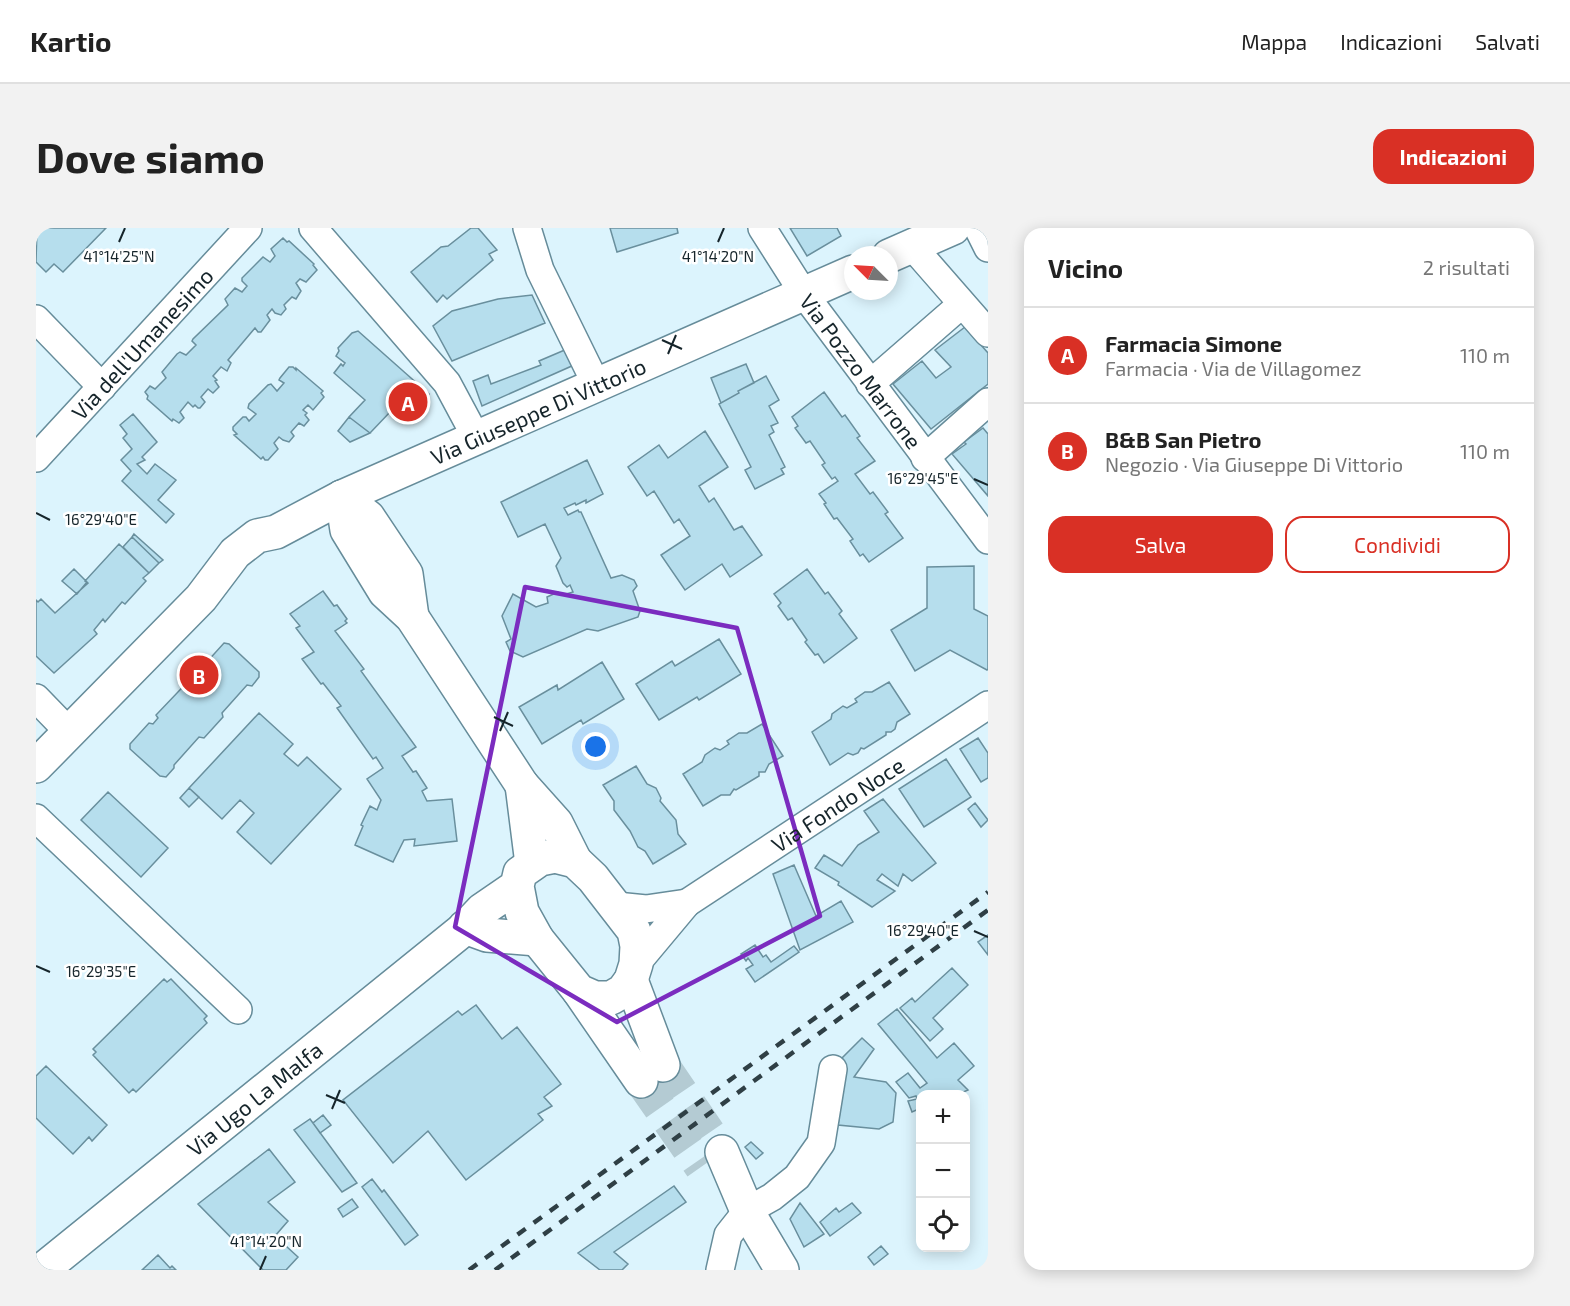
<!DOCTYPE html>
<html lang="it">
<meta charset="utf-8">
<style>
body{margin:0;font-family:"Exo 2",sans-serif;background:#f2f2f2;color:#222}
.controls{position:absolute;right:18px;bottom:18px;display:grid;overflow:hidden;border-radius:12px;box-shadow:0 3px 15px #0003}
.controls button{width:54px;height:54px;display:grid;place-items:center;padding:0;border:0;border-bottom:2px solid #e0e0e0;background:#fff;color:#222;font:30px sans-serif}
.compass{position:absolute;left:808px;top:18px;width:54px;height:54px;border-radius:50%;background:#fff;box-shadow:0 3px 15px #0003;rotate:294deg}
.you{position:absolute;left:560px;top:519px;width:21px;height:21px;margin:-15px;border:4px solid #fff;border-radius:50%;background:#1a73e8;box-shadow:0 0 0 9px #1a73e833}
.badge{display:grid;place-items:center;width:39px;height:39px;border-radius:50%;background:#d93025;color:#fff;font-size:20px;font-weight:700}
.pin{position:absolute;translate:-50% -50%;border:3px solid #fff;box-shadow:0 2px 6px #0006}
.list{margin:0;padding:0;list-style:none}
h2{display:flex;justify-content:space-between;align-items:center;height:78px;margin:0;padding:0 24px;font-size:26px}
h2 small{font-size:20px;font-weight:400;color:#767676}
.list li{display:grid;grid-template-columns:39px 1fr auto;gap:18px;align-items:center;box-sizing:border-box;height:96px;padding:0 24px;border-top:2px solid #e0e0e0}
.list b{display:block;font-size:22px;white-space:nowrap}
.list p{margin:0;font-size:20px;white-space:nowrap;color:#767676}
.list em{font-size:20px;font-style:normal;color:#767676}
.actions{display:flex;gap:12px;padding:18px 24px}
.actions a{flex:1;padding:14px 0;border:2px solid #d93025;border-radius:18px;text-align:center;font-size:21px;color:#d93025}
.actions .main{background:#d93025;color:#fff}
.icon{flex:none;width:33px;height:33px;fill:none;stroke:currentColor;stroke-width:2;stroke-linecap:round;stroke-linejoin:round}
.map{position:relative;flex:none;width:952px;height:1042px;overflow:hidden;border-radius:18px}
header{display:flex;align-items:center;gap:36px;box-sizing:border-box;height:84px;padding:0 30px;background:#fff;border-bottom:2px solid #e0e0e0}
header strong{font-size:28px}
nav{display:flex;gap:33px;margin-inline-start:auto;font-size:21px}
.intro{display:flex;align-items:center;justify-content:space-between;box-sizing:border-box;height:144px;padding:0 36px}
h1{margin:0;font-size:42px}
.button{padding:15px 27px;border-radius:18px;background:#d93025;color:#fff;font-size:21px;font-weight:700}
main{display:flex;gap:36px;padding:0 36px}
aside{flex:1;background:#fff;border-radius:18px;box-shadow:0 3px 15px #0003}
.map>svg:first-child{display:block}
.building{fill:#b6deed;stroke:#698f9d;stroke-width:1.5}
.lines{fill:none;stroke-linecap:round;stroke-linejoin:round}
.secondary-tunnel{stroke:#b4cbd3;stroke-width:33;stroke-dasharray:33 16;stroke-linecap:butt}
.minor-casing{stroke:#668c9a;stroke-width:30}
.tertiary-casing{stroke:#668c9a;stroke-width:36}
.secondary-casing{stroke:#668c9a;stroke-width:36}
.minor{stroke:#fff;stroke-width:27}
.tertiary{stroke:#fff;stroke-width:33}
.secondary{stroke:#fff;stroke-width:33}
.rail{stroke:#2f3f45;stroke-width:4.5;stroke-dasharray:10 10;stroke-linecap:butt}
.marked{fill:none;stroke:#7b2cbf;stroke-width:4.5;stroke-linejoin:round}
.ticks{fill:none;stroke:#16252b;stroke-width:2}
.labels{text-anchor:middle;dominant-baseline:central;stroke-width:5;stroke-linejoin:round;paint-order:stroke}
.street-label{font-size:22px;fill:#16252b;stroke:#fff}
.ticks-label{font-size:15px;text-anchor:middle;fill:#16252b;stroke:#fff;stroke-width:5;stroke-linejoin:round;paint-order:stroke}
</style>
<header>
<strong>Kartio</strong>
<nav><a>Mappa</a><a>Indicazioni</a><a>Salvati</a></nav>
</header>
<div class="intro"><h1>Dove siamo</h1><a class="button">Indicazioni</a></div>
<main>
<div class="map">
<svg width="952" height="1042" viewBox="0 0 952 1042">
<rect width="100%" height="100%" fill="#dcf4fd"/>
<path class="building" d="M 1,0 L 70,0 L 27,44 L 18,36 L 10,44 L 0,34 Z
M 435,0 L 442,0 L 461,22 L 453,26 L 457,32 L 411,71 L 407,67 L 401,74 L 375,44 L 405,19 L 412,18 Z
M 574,0 L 641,0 L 642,5 L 581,24 Z
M 754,0 L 801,0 L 805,8 L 771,28 Z
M 247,10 L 251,14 L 253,13 L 278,36 L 277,37 L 281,42 L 270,54 L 264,51 L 260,55 L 265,63 L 260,71 L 256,69 L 248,77 L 250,81 L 245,87 L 239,85 L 236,81 L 231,87 L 234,92 L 225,104 L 222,104 L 219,100 L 192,132 L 195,135 L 191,143 L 185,139 L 177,148 L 181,152 L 179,153 L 183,159 L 177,165 L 172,161 L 165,169 L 169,174 L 164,180 L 162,180 L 159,177 L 157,179 L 152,174 L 144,184 L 148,190 L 143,195 L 137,191 L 136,193 L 111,171 L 112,168 L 109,164 L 114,158 L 119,161 L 130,150 L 126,144 L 141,126 L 144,124 L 150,127 L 160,117 L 156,113 L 157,111 L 192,77 L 189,71 L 199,60 L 206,64 L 211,58 L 206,53 L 206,50 L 227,29 L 234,34 L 239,28 L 235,21 Z
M 496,67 L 509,95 L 416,133 L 397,98 L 416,83 L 462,71 Z
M 929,99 L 952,125 L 952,156 L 895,201 L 857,156 L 886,133 L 900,150 L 915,139 L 899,122 Z
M 322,103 L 393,166 L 371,189 L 362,182 L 357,187 L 354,184 L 334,205 L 313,189 L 329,172 L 298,145 L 305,136 L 307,138 L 309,135 L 300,128 L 303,123 L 302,120 L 316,105 Z
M 531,121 L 538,137 L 446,178 L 437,153 L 452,147 L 455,156 L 505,137 L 503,133 Z
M 710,136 L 718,155 L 702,163 L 703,165 L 685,175 L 675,150 Z
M 253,139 L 257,139 L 260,142 L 260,140 L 287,163 L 285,165 L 288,169 L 277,182 L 272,177 L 267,182 L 271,185 L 269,187 L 273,192 L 268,198 L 263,195 L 255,204 L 258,208 L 253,214 L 247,212 L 243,209 L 238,215 L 242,221 L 232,232 L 229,232 L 227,229 L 225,231 L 198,207 L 201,206 L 197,202 L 197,199 L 207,189 L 210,189 L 213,193 L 220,186 L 212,180 L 213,176 L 232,157 L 235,156 L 241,163 L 248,155 L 243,152 L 244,150 Z
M 730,148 L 743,172 L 733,178 L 742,195 L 735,198 L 738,204 L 733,207 L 749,239 L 745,241 L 748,246 L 719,261 L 709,242 L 715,239 L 683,176 L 703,165 L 702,163 Z
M 788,164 L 806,189 L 809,187 L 824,208 L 821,210 L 839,233 L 819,246 L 834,266 L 837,264 L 852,284 L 849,286 L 867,310 L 833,334 L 827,326 L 824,328 L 814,313 L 817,311 L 801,290 L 798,291 L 788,276 L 790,275 L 783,266 L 802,253 L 799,249 L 796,251 L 786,237 L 789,235 L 774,213 L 770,215 L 759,200 L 762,198 L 756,189 Z
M 97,186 L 121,214 L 106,229 L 109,232 L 101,236 L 111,246 L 119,236 L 140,252 L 122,272 L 138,286 L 130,295 L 86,253 L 95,243 L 85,232 L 96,221 L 87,210 L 91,206 L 84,197 Z
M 313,189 L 334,205 L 314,214 L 302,203 Z
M 947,200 L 952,206 L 952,268 L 916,226 L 930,216 L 928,214 Z
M 669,203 L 692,239 L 663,258 L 673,274 L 678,270 L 698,302 L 706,298 L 726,327 L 694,349 L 686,336 L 649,362 L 625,327 L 654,308 L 643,291 L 638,295 L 618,263 L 611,268 L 592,239 L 623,217 L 632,230 Z
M 551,232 L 567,266 L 550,275 L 550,272 L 540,277 L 539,275 L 528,280 L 532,287 L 542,282 L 543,284 L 545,284 L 575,350 L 586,347 L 598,352 L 601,358 L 597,363 L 604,383 L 602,389 L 562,403 L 551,401 L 487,429 L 474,423 L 470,414 L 475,411 L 466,388 L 477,366 L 500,379 L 512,375 L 511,369 L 522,364 L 527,367 L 537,364 L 534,357 L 531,359 L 527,355 L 520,338 L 525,330 L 509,296 L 482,309 L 465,274 Z
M 98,306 L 127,332 L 123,335 L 96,309 Z
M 96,309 L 123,335 L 113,345 L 87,319 Z
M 83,316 L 113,345 L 107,350 L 110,353 L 89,376 L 86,374 L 69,394 L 67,391 L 58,402 L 61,406 L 18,445 L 0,428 L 0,372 L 2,374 L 5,371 L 19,385 L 52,355 L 49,353 Z
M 938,338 L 938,381 L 952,388 L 952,441 L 951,442 L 914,422 L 879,443 L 855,402 L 891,380 L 891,339 Z
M 38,341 L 51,354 L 41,366 L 26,353 Z
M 771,341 L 789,366 L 792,364 L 806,383 L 803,386 L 821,410 L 788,435 L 782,426 L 779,427 L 769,414 L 771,412 L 756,390 L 752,392 L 742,378 L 745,375 L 738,366 Z
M 287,363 L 298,378 L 301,377 L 311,391 L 309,393 L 311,395 L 299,403 L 328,441 L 325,443 L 380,519 L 366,528 L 377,544 L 380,543 L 391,560 L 386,563 L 391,573 L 416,571 L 421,613 L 378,618 L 379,611 L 368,612 L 357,634 L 319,617 L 327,598 L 325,597 L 334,578 L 341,582 L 345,572 L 331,551 L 347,540 L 340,529 L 337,531 L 301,480 L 305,478 L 287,455 L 285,456 L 266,431 L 278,424 L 260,400 L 264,398 L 254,386 Z
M 683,411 L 705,446 L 663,472 L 661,469 L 623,492 L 600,456 L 636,433 L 639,438 Z
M 188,415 L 193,416 L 223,444 L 223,449 L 216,458 L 211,457 L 186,485 L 187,489 L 168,510 L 163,509 L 138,537 L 138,540 L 130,549 L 124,548 L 94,521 L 94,516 L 113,495 L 117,496 L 122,490 L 120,487 L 161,444 L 166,445 L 171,439 L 169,436 Z
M 566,434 L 588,471 L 547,496 L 545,492 L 506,516 L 483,479 L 521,457 L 522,462 Z
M 853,454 L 874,486 L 861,494 L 859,501 L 855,504 L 850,504 L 850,507 L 828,521 L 825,520 L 822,525 L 817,527 L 812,525 L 794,537 L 776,504 L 795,491 L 796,486 L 807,478 L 811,480 L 821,474 L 819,471 L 829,464 L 836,464 Z
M 223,485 L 257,516 L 248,526 L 262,538 L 271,529 L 305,561 L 235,636 L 201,604 L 218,585 L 204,572 L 186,591 L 153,560 Z
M 726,496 L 747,528 L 733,536 L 729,544 L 723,544 L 723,548 L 700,562 L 698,561 L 694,567 L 685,567 L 667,578 L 647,546 L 666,534 L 669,527 L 679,520 L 684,522 L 693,516 L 691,513 L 703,505 L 711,505 Z
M 942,510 L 952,525 L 952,550 L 945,554 L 924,521 Z
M 910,531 L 935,569 L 888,599 L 863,561 Z
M 600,538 L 611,556 L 620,560 L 625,570 L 624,573 L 640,592 L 642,606 L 650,616 L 617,636 L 609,623 L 602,619 L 594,603 L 578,582 L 578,573 L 567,557 Z
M 153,560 L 163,569 L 153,579 L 144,570 Z
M 72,564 L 132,620 L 105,649 L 45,592 Z
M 847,571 L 900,635 L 876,653 L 867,646 L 862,658 L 846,646 L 841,652 L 859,663 L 836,679 L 802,657 L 803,654 L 779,640 L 788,627 L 806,638 L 822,617 L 843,604 L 828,583 Z
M 939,575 L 952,592 L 945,599 L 932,581 Z
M 758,637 L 780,688 L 805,673 L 817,694 L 764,722 L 737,646 Z
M 952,707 L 952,727 L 942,714 Z
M 719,717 L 727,729 L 730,727 L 735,734 L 758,718 L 763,724 L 719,754 L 710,741 L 717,737 L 712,730 L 710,733 L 705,726 Z
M 916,740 L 932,757 L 897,790 L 907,801 L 894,813 L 864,780 L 876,770 L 879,774 Z
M 128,751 L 131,754 L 135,751 L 171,788 L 168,791 L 171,795 L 100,864 L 97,861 L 93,865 L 57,827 L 60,824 L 57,821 Z
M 440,777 L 466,811 L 481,799 L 525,856 L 508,869 L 516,878 L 502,886 L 507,892 L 430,952 L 392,903 L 357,935 L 307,872 L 422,783 L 426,787 Z
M 861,781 L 901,830 L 918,815 L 938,838 L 922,852 L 932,862 L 923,866 L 885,866 L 885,880 L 876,884 L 872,873 L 881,871 L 880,868 L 873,870 L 860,854 L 872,845 L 884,860 L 891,855 L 842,796 Z
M 826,810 L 838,821 L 818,849 L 850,854 L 860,865 L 857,894 L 843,901 L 802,897 L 809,849 L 805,831 Z
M 10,838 L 71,897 L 56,913 L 53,909 L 37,926 L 0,890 L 0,848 Z
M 287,887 L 295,897 L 284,905 L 277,895 Z
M 274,891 L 321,955 L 306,964 L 258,902 Z
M 715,914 L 727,925 L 720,931 L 709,919 Z
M 233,921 L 259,954 L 232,974 L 252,993 L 239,1008 L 262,1029 L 250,1042 L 227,1042 L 162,976 Z
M 336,951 L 346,964 L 348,962 L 382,1007 L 369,1017 L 326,959 Z
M 638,958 L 650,974 L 578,1024 L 592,1036 L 586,1042 L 564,1042 L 542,1025 Z
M 316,971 L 322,979 L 307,989 L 302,981 Z
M 764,975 L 788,1006 L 768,1019 L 754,991 Z
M 816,975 L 825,985 L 794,1008 L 784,994 L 800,980 L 803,984 Z
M 845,1018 L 852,1026 L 838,1037 L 832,1029 Z
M 122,1027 L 134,1040 L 136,1038 L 140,1042 L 106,1042 Z"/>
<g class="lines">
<path class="secondary-tunnel" d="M 627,837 L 686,924
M 605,853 L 665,939"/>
<defs>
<g id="minor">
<path d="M 277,0 L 411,155 L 441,211"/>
<path d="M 491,0 L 504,42 L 561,158"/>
<path id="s1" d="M 726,0 L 768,66 L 952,312"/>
<path d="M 942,0 L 952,20"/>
<path d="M 876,18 L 952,105"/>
<path d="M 0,91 L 66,159"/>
<path d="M 834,156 L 926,76"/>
<path id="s2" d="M 0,230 L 212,0"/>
<path d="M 889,230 L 952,174"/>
<path d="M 0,470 L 33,504"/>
<path d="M 0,590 L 202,782"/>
<path id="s3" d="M 651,675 L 952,477"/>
<path d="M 580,678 L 610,681 L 651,675 L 600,736"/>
<path d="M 684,1042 L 692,1007 L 711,983 L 736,969 L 761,949 L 785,915 L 797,841"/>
</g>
<g id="tertiary">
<path d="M 853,28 L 917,0"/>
<path d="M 306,269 L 311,302 L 349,364 L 376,389 L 486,557"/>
<path d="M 306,269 L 332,289 L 370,346 L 376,389"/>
<path id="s4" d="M 0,538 L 165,370 L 199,325 L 221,308 L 240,304 L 306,269 L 817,44"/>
<path d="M 496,636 L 486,557 L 520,595 L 539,633"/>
</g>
<g id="secondary">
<path d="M 429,699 L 451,707 L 501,711"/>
<path d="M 595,752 L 627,837"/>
<path d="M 543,763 L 605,853"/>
<path d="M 686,924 L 711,983 L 746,1042"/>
<path id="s5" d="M 6,1042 L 429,700 L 446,682 L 481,658 L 484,645 L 504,631 L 519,628 L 539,633 L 557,650 L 598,703 L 601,718 L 600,736 L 595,752 L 587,763 L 575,770 L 559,770 L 543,763 L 501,711 L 486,684 L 481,658"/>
</g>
</defs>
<use href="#minor" class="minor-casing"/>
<use href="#tertiary" class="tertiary-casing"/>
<use href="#secondary" class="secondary-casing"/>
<use href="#minor" class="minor"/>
<use href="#tertiary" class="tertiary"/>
<use href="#secondary" class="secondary"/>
<path class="rail" d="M 433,1042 L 952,664
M 459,1042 L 952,682"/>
</g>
<path class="marked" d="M 489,359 L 701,400 L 784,688 L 581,794 L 419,699 Z"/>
<path class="ticks" d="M 83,14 L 89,0M 682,14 L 688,0M 626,112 L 646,121M 632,126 L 640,107M 938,251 L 952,257M 0,285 L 14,292M 458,489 L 477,498M 464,503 L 472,484M 938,703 L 952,709M 0,738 L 14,744M 290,867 L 309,875M 296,881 L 304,862M 224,1042 L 230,1028"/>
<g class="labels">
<g class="street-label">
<text stroke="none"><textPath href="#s2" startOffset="156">Via dell'Umanesimo</textPath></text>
<text stroke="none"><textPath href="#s1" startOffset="174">Via Pozzo Marrone</textPath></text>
<text stroke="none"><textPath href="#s4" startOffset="628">Via Giuseppe Di Vittorio</textPath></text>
<text stroke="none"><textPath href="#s3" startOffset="180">Via Fondo Noce</textPath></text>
<text stroke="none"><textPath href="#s5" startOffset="273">Via Ugo La Malfa</textPath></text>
</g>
</g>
<g class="ticks-label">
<text x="83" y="34">41°14'25"N</text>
<text x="682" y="34">41°14'20"N</text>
<text x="887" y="256">16°29'45"E</text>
<text x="65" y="297">16°29'40"E</text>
<text x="887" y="708">16°29'40"E</text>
<text x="65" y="749">16°29'35"E</text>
<text x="230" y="1019">41°14'20"N</text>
</g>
</svg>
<div class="controls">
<button>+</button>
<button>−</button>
<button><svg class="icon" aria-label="locate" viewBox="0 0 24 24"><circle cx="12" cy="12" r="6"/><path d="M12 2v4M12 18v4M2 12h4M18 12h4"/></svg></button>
</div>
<svg class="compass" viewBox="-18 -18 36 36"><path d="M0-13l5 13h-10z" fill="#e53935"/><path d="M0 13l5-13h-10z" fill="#767676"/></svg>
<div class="you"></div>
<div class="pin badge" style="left:372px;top:174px">A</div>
<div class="pin badge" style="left:163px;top:447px">B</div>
</div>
<aside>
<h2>Vicino<small>2 risultati</small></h2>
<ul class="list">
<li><span class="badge">A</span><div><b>Farmacia Simone</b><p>Farmacia · Via de Villagomez</p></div><em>110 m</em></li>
<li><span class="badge">B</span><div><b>B&amp;B San Pietro</b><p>Negozio · Via Giuseppe Di Vittorio</p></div><em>110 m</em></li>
</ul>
<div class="actions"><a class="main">Salva</a><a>Condividi</a></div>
</aside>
</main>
